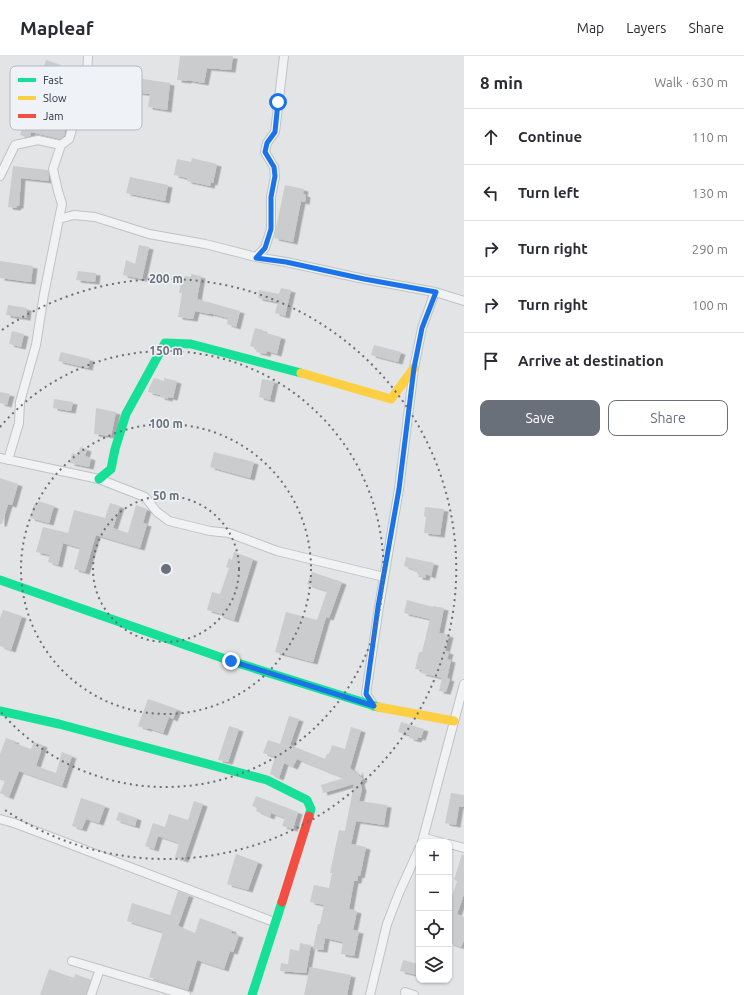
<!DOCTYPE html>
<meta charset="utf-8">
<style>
body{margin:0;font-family:Ubuntu,sans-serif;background:#f2f2f3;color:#2b2b33}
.controls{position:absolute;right:12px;bottom:12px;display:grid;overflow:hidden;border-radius:8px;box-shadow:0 1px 3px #0004}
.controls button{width:36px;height:36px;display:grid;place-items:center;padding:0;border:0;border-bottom:1px solid #e1e1e2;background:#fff;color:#2b2b33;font:20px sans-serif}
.stop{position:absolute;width:12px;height:12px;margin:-9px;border:3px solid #1a73e8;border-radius:50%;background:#fff}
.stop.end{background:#1a73e8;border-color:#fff;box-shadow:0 1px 4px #0008}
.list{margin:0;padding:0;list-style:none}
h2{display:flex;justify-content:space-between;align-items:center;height:52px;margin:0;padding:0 16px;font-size:17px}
h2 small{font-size:13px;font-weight:400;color:#7c7c81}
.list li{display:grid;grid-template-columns:26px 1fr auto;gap:12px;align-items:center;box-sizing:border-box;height:56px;padding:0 16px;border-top:1px solid #e1e1e2}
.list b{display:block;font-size:15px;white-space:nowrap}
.list em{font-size:13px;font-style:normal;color:#7c7c81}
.actions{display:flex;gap:8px;padding:12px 16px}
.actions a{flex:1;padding:9px 0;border:1px solid #6a7079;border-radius:8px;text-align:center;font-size:14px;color:#6a7079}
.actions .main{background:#6a7079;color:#fff}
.icon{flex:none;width:22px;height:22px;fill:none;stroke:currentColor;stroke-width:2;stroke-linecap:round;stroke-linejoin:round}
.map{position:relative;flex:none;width:464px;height:939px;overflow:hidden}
header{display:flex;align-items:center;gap:24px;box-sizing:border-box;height:56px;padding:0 20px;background:#fff;border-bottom:1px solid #e1e1e2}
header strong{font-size:19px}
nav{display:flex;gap:22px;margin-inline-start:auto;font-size:14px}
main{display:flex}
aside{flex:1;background:#fff}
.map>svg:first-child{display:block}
.building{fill:#caccce;filter:url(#shadow)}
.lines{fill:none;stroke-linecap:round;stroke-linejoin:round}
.street-casing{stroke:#c0c2c4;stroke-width:10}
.street{stroke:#f1f2f3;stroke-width:8}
.fast{stroke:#16e098;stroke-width:9}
.slow{stroke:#ffcf43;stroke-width:9}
.jam{stroke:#f24e42;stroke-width:9}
.route{stroke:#1a73e8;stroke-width:5}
.ring{fill:none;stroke:#6a7079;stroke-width:2;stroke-dasharray:2 4}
.key{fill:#eff2f6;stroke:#b4b8bf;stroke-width:1}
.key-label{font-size:11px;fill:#29313f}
.centre{fill:#6a7079;stroke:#eff2f6;stroke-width:2}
.ring-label{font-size:12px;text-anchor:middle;font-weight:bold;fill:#6a7079;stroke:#eff2f6;stroke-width:3;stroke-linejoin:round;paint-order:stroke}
</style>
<header>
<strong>Mapleaf</strong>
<nav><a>Map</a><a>Layers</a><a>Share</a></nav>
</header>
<main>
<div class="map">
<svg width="464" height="939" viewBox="0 0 464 939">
<defs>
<filter id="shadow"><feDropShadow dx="4.5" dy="2.5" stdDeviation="0" flood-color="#0004"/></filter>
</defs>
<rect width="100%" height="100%" fill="#e2e4e6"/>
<path class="building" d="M 180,0 L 233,0 L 231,14 L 207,12 L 204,27 L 187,24 L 187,25 L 177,24 Z
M 46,4 L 61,9 L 59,14 L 63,15 L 61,24 L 57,23 L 51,39 L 71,45 L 64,80 L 60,83 L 31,76 L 30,80 L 27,81 L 20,79 L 31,41 L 34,42 Z
M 116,19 L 170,27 L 167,54 L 148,51 L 150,38 L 129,35 L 130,32 L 115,30 Z
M 192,102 L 217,108 L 213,127 L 211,126 L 210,130 L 187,125 L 187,122 L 174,119 L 177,103 L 191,106 Z
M 13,110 L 48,114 L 49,121 L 49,125 L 21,122 L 19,150 L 17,150 L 16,152 L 8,151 Z
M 130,121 L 168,129 L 165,145 L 126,137 Z
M 285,129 L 304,133 L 303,138 L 306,139 L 305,146 L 301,145 L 293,186 L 274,182 Z
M 139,189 L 149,191 L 142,223 L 123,219 L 126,204 L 135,208 Z
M 0,205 L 33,210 L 31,226 L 0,222 Z
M 78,215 L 96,217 L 95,226 L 76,224 Z
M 191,218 L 201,220 L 197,243 L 240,255 L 236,271 L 227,268 L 228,262 L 209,257 L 209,258 L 195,255 L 193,263 L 178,261 L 182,237 L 179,237 L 182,223 L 184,223 L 185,220 L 191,221 Z
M 281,232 L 291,234 L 285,260 L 275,257 L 278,246 L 258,242 L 259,234 L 279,238 Z
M 8,249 L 27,252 L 26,262 L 6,259 Z
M 255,272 L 263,274 L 262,276 L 281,281 L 277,298 L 267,295 L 266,298 L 256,296 L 257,292 L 250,290 Z
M 12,275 L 24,278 L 21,291 L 9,288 Z
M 374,289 L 401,296 L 398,306 L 371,299 Z
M 61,296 L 90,303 L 88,312 L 58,305 Z
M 154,322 L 164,325 L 164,322 L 177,325 L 173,342 L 168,341 L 168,343 L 160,341 L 160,339 L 148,336 L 150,330 Z
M 262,323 L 274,325 L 270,344 L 259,341 Z
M 0,336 L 10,338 L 7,349 L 0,347 Z
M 54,343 L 73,346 L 71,355 L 53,352 Z
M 96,352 L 116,356 L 111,380 L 94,378 Z
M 80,391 L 87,393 L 85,400 L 91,402 L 89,411 L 70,407 L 72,397 L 78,399 Z
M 214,396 L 254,406 L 250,422 L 210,411 Z
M 0,422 L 18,428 L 12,449 L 8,448 L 2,468 L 0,468 Z
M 38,445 L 54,450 L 49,467 L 30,462 L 34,448 L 37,449 Z
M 110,447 L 120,450 L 113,472 L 128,477 L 136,449 L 147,453 L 143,467 L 147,468 L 140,492 L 96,479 L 85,516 L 74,513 L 80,492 L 63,487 L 58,509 L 48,506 L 50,499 L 36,496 L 43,471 L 68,477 L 74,454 L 105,462 Z
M 425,451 L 444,453 L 440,479 L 424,477 L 426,461 L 424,460 Z
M 234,496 L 253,503 L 234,564 L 219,559 L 219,557 L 207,554 L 212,536 L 220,538 L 229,512 L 226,511 L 229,502 L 232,504 Z
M 406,501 L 434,507 L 431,520 L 426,518 L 425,522 L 418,521 L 419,517 L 413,515 L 413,513 L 404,510 Z
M 312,516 L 342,526 L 329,562 L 326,561 L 313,606 L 275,596 L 286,556 L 317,564 L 327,535 L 307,528 Z
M 407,544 L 433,551 L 433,550 L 444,552 L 439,577 L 449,579 L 445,595 L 449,596 L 447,603 L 451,604 L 447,622 L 450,623 L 446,636 L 439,635 L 442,622 L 421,617 L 422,614 L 415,613 L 419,596 L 422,596 L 430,563 L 404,557 Z
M 3,554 L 22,560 L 11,594 L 0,590 L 0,562 Z
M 148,643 L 177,653 L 173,663 L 169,661 L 163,677 L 148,672 L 147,673 L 138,670 Z
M 289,660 L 299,663 L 290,689 L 325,703 L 327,698 L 329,698 L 332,689 L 345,693 L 351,671 L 361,674 L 350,712 L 357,718 L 358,713 L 359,720 L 363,723 L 360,726 L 362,733 L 359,745 L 387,749 L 384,769 L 356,765 L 351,788 L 366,791 L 360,820 L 358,819 L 357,825 L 354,825 L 349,853 L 357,855 L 353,874 L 359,875 L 354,900 L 341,898 L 343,886 L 325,882 L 323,894 L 313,893 L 318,868 L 320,868 L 324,849 L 310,846 L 314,829 L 329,832 L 332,817 L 330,817 L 339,774 L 345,775 L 354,728 L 323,737 L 321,729 L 344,722 L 297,703 L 293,711 L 284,707 L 279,722 L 270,718 L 275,701 L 263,697 L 268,684 L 280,688 Z
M 401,666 L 424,673 L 421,682 L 418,681 L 417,684 L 409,682 L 410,679 L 398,676 Z
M 229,670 L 239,673 L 228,706 L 218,704 Z
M 6,682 L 15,685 L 14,687 L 31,693 L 34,686 L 43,689 L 36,710 L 56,717 L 62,696 L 72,700 L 62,730 L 19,715 L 9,741 L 0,737 L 5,725 L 0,724 L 0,698 Z
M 451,737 L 464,739 L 464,751 L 459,750 L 456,769 L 445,767 Z
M 256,740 L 298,756 L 293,773 L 282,770 L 285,762 L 271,757 L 270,761 L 256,755 L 257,752 L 252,750 Z
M 81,742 L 105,750 L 99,767 L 86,763 L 82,773 L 72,770 Z
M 194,745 L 203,748 L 184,804 L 175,801 L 179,787 L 158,780 L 154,793 L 145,790 L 153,767 L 165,771 L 169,758 L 188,764 Z
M 119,756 L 137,762 L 135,770 L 116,764 Z
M 236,798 L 258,806 L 248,834 L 227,828 Z
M 462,798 L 464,799 L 464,838 L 457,858 L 464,861 L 464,884 L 461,891 L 449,887 L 449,842 L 451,843 L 457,825 L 454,824 Z
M 178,835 L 189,839 L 178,870 L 195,877 L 200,862 L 232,874 L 231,877 L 239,879 L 233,896 L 230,895 L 224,913 L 197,904 L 188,934 L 149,921 L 163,876 L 127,865 L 132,847 L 170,859 Z
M 300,887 L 311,889 L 306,917 L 280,915 L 281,907 L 288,908 L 290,893 L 299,895 Z
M 403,904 L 419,908 L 417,919 L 400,915 Z
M 310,911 L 351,919 L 347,939 L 304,939 Z
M 49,913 L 74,922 L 75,918 L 91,924 L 86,939 L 40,939 Z"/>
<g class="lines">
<defs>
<path id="street" d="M 0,120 L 15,89 L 38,84 L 61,89 L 69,83 L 87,23 L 88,0
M 59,163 L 74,159 L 95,161 L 149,178 L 205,188 L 256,201 L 286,206 L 364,223 L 435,236 L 464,245
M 256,201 L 265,192 L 271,173 L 271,141 L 275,121 L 274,111 L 265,96 L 267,87 L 275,76 L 284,0
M 0,402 L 99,423 L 145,441 L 157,456 L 169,465 L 210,475 L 229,477 L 277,495 L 384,521
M 8,404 L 19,367 L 20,346 L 36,289 L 44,238 L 62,148 L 58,135 L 53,113 L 61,89
M 374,650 L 366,638 L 379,551 L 399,433 L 414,312 L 422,272 L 435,236
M 0,763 L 14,767 L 59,784 L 274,866
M 424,782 L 440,786
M 422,786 L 464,628
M 449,788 L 464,792
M 72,905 L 186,939
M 405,936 L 414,939
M 91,939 L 100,913
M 370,939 L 387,868 L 399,837 L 419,793"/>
</defs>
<use href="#street" class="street-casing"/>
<use href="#street" class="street"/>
<path class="fast" d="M 99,423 L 111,413 L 115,393 L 126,358 L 165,287 L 191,288 L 301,317
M 0,524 L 231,605 L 378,651
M 0,655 L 59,668 L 267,724 L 307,744 L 311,753 L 309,760
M 252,939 L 282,846"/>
<path class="slow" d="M 301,317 L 391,343 L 414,312
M 378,651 L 454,665"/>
<path class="jam" d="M 282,846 L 309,760"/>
</g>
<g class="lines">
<path class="route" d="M 231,605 L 374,650 L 366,638 L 378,551 L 399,433 L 414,312 L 422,272 L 436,236 L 364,223 L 286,206 L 256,202 L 265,192 L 271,173 L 271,141 L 275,120 L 274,111 L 265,96 L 267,87 L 275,76 L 278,46"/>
</g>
<g class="ring">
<circle cx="166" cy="513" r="73"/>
<circle cx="166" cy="513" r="145"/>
<path d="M0 371A218 218 0 1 1 0 655"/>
<path d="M2 274A290 290 0 1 1 2 752"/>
</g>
<rect x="10" y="10" width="132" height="64" rx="6" class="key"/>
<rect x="18" y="22" width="18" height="4" fill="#16e098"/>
<rect x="18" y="40" width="18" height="4" fill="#ffcf43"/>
<rect x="18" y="58" width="18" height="4" fill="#f24e42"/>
<g class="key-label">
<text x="43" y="28">Fast</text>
<text x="43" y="46">Slow</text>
<text x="43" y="64">Jam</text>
</g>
<circle cx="166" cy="513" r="6" class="centre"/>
<g class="ring-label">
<text x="166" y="227">200 m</text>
<text x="166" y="299">150 m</text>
<text x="166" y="372">100 m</text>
<text x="166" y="444">50 m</text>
</g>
</svg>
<div class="controls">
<button>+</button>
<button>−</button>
<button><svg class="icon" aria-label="locate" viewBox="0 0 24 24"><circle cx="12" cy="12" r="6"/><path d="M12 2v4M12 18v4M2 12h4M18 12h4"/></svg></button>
<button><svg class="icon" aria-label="layers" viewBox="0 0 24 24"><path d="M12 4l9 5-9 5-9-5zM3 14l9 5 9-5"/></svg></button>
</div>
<div class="stop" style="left:278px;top:46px"></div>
<div class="stop end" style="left:231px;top:605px"></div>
</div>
<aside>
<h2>8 min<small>Walk · 630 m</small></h2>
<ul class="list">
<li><svg class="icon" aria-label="ahead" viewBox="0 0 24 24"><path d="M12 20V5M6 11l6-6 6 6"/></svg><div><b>Continue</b></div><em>110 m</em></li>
<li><svg class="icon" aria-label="left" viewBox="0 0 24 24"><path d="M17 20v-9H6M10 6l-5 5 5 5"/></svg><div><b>Turn left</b></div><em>130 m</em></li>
<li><svg class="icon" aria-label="right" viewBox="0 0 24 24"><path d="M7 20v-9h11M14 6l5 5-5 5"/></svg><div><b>Turn right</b></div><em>290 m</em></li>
<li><svg class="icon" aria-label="right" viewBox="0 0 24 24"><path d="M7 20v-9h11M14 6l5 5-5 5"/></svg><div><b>Turn right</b></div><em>100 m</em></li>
<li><svg class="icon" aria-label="arrive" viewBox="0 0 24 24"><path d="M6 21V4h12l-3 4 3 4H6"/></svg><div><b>Arrive at destination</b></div></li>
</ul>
<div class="actions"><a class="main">Save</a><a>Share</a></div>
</aside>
</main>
